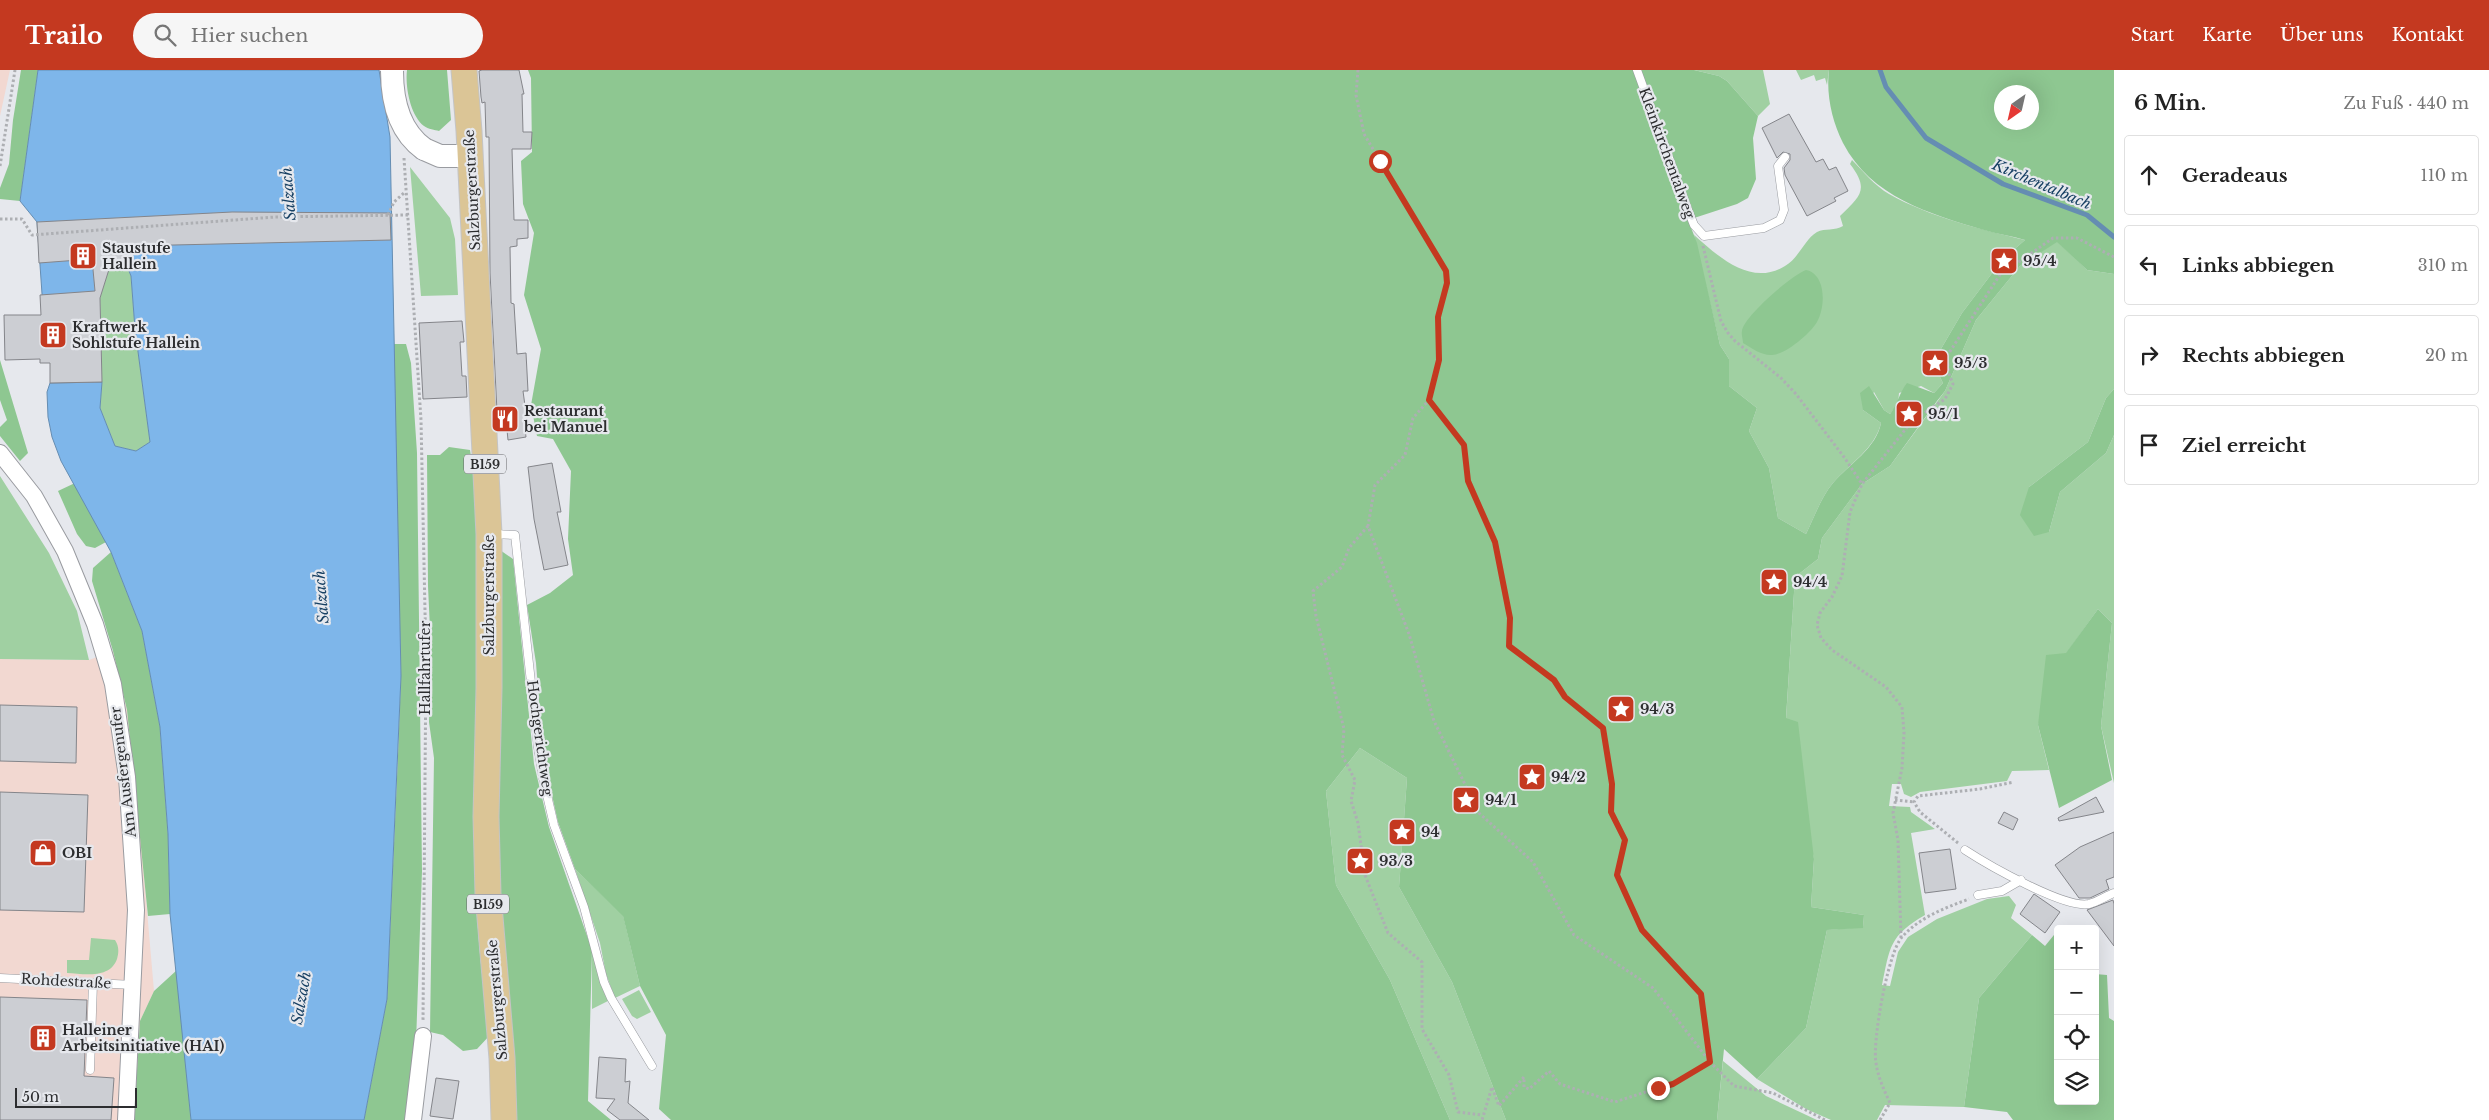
<!DOCTYPE html>
<html lang="de">
<meta charset="utf-8">
<style>
body{margin:0;font-family:"Libre Baskerville",serif;background:#f6f6f6;color:#222}
.controls{position:absolute;right:15px;bottom:15px;display:grid;overflow:hidden;border-radius:5px;box-shadow:0 5px 20px #0002}
.controls button{width:45px;height:45px;display:grid;place-items:center;padding:0;border:0;border-bottom:1px solid #e0e0e0;background:#fff;color:#222;font:25px sans-serif}
.compass{position:absolute;left:1994px;top:15px;width:45px;height:45px;border-radius:50%;background:#fff;box-shadow:0 5px 20px #0002;rotate:214deg}
.scale{position:absolute;left:15px;bottom:12px;width:122px;box-sizing:border-box;padding-left:5px;border:2px solid #2c2d2f;border-top:0;font-size:14px;line-height:18px;white-space:nowrap;color:#2c2d2f;-webkit-text-stroke:4px #e6e8ed;paint-order:stroke}
.stop{position:absolute;width:15px;height:15px;margin:-11px;border:4px solid #c43920;border-radius:50%;background:#fff}
.stop.end{background:#c43920;border-color:#fff;box-shadow:0 1px 5px #0008}
.list{margin:0;padding:0;list-style:none}
h2{display:flex;justify-content:space-between;align-items:center;height:65px;margin:0;padding:0 20px;font-size:21px}
h2 small{font-size:16px;font-weight:400;color:#767676}
.list li{display:grid;grid-template-columns:32px 1fr auto;gap:15px;align-items:center;box-sizing:border-box;height:80px;margin:0 10px 10px;padding:0 10px;border:1px solid #e0e0e0;border-radius:5px}
.list b{display:block;font-size:19px;white-space:nowrap}
.list em{font-size:16px;font-style:normal;color:#767676}
.icon{flex:none;width:28px;height:28px;fill:none;stroke:currentColor;stroke-width:2;stroke-linecap:round;stroke-linejoin:round}
.map{position:relative;flex:none;width:2114px;height:1050px;overflow:hidden}
header{display:flex;align-items:center;gap:30px;box-sizing:border-box;height:70px;padding:0 25px;background:#c43920;color:#fff}
header strong{font-size:24px}
nav{display:flex;gap:28px;margin-inline-start:auto;font-size:18px}
.search{width:350px;height:45px;background:#f6f6f6;display:flex;align-items:center;gap:12px;box-sizing:border-box;padding:0 18px;border-radius:28px;color:#767676;font-size:19px}
main{display:flex}
aside{flex:1;background:#fff}
.map>svg:first-child{display:block}
.commercial{fill:#f2d8d1}
.green{fill:#a0d0a2}
.forest{fill:#8ec791;fill-rule:evenodd}
.water{fill:#7eb6ea;stroke:#658db2}
.lines{fill:none;stroke-linecap:round;stroke-linejoin:round}
.stream{stroke:#658db2;stroke-width:5}
.building{fill:#ccced3;stroke:#84858a}
.lane-casing{stroke:#999ba0;stroke-width:9}
.street-casing{stroke:#999ba0;stroke-width:18}
.secondary-casing{stroke:#999ba0;stroke-width:24}
.primary-casing{stroke:#c4c4c5;stroke-width:27}
.path{stroke:#adafb3;stroke-width:3;stroke-dasharray:2.5 2.5;stroke-linecap:butt}
.lane{stroke:#fff;stroke-width:8}
.street{stroke:#fff;stroke-width:16}
.secondary{stroke:#fff;stroke-width:22}
.primary{stroke:#dbc596;stroke-width:25}
.secondary-bridge-casing{stroke:#999ba0;stroke-width:24;stroke-linecap:butt}
.secondary-bridge{stroke:#fff;stroke-width:22}
.route{stroke:#c43920;stroke-width:6}
.labels{text-anchor:middle;dominant-baseline:central;stroke-width:4.5;stroke-linejoin:round;paint-order:stroke}
.shield{fill:#e6e8ed;stroke:#646568;stroke-width:1}
.shield-label{font-size:12px;font-weight:bold;fill:#2c2d2f}
.street-label{font-size:14px;fill:#2c2d2f;stroke:#e6e8ed}
.poi-label{font-size:14px;font-weight:bold;fill:#2c2d2f;stroke:#e6e8ed;text-anchor:start}
.water-label{font-size:15px;font-style:italic;fill:#184164;stroke:#e6e8ed}
</style>
<header>
<strong>Trailo</strong>
<div class="search"><svg class="icon" aria-label="search" viewBox="0 0 24 24"><circle cx="10" cy="10" r="6"/><path d="M15 15l6 6"/></svg>Hier suchen</div>
<nav><a>Start</a><a>Karte</a><a>Über uns</a><a>Kontakt</a></nav>
</header>
<main>
<div class="map">
<svg width="2114" height="1050" viewBox="0 0 2114 1050">
<rect width="100%" height="100%" fill="#e6e8ed"/>
<path class="commercial" d="M 0,0 L 10,0 L 0,46 Z
M 113,581 L 127,640 L 135,702 L 154,921 L 140,951 L 134,1050 L 0,1050 L 0,589 L 89,590 Z"/>
<path class="green" d="M 1694,0 L 1763,0 L 1770,34 L 1758,46 L 1727,11 L 1719,6 Z
M 1796,0 L 1829,0 L 1827,15 L 1825,8 L 1816,11 L 1814,5 L 1801,10 Z
M 1852,90 C 1863,101 1875,116 1889,124 C 1930,147 1980,159 2025,170 L 2002,190 L 1962,243 L 1938,284 L 1936,299 L 1943,313 L 1934,323 L 1921,316 L 1899,323 L 1898,334 L 1890,344 L 1884,340 L 1874,322 L 1863,340 L 1881,353 C 1875,379 1849,394 1833,413 C 1821,427 1814,448 1806,464 L 1778,448 L 1769,398 L 1749,361 L 1757,338 L 1729,316 L 1729,289 L 1720,275 L 1694,165 C 1719,187 1751,217 1785,196 C 1799,188 1804,170 1817,162 C 1825,158 1835,161 1843,156 L 1840,146 C 1860,126 1870,120 1850,94 Z
M 410,97 L 450,148 L 455,169 L 458,225 L 421,226 Z
M 2057,171 L 2087,200 L 2114,204 L 2114,319 L 2106,328 L 2088,372 L 2029,417 L 2049,462 L 2060,422 L 2106,383 L 2114,365 L 2114,713 L 2101,656 L 2112,553 L 2098,539 L 2066,584 L 2038,655 L 2049,700 L 2012,701 L 2007,711 L 1920,722 L 1911,727 L 1904,724 L 1901,714 L 1892,714 L 1889,736 L 1910,737 L 1911,742 L 1935,759 L 1911,763 L 1925,845 C 1889,866 1890,877 1882,915 L 1890,916 L 1898,882 L 1908,867 L 1937,849 L 1987,829 L 2009,826 L 2016,835 L 2011,848 L 2032,865 L 1979,928 L 1964,1037 L 1885,1035 L 1877,1050 L 1831,1050 L 1806,1039 L 1757,1009 L 1806,958 L 1827,860 L 1863,857 L 1864,845 L 1811,837 L 1814,789 L 1786,649 L 1795,507 L 1818,489 L 1822,468 L 1862,414 L 1890,396 L 1945,321 L 1976,250 L 2020,196 Z
M 111,191 L 125,191 L 131,206 L 135,259 L 150,372 L 136,381 L 115,376 L 100,338 L 102,312 L 100,228 Z
M 0,406 L 49,483 L 77,541 L 89,590 L 0,589 Z
M 1360,678 L 1407,708 L 1399,817 L 1452,912 L 1506,1050 L 1450,1050 L 1390,910 L 1336,815 L 1326,721 Z
M 575,799 L 623,845 L 640,916 L 615,928 L 606,904 L 600,873 Z
M 91,868 L 115,870 C 119,876 119,882 117,889 C 110,909 84,904 67,903 L 67,890 L 89,890 Z
M 592,880 L 601,915 L 608,931 L 592,939 Z
M 639,920 L 651,942 L 637,949 L 632,946 L 622,929 Z
M 1723,991 L 1766,1026 L 1817,1050 L 1717,1050 Z"/>
<path class="forest" d="M 21,0 L 38,0 L 20,131 L 0,129 L 0,118 L 9,94 L 13,50 Z
M 407,0 L 447,0 L 451,50 L 439,61 C 435,60 428,59 424,56 C 410,45 405,16 407,0 Z
M 528,0 L 1694,0 L 1719,6 L 1727,11 L 1758,46 L 1753,68 L 1756,109 L 1748,128 L 1737,134 L 1688,150 L 1697,173 L 1720,275 L 1729,289 L 1729,316 L 1757,338 L 1749,361 L 1769,398 L 1778,448 L 1806,464 C 1814,448 1821,427 1833,413 C 1849,394 1876,379 1881,353 L 1863,340 L 1860,323 L 1869,316 L 1884,340 L 1890,344 C 1898,334 1899,323 1907,313 L 1934,323 L 1943,313 L 1936,299 L 1938,284 L 1962,243 L 2002,190 L 2025,170 C 2012,166 1997,164 1984,160 C 1930,144 1871,127 1843,73 C 1832,51 1826,25 1829,0 L 2114,0 L 2114,204 L 2087,200 L 2057,172 L 2020,196 L 1976,250 L 1945,321 L 1937,331 L 1890,396 L 1862,414 L 1822,468 L 1818,489 L 1795,507 L 1786,648 L 1798,652 L 1814,789 L 1811,837 L 1864,845 L 1863,858 L 1827,860 L 1806,958 L 1757,1009 L 1724,979 L 1717,1050 L 1506,1050 L 1452,912 L 1399,817 L 1407,708 L 1360,678 L 1326,721 L 1336,815 L 1390,910 L 1450,1050 L 671,1050 L 659,1039 L 666,965 L 640,916 L 623,846 L 575,799 L 558,752 L 543,685 L 536,593 L 527,535 L 550,523 L 573,505 L 568,469 L 571,401 L 553,369 L 537,366 L 531,335 L 541,279 L 524,225 L 534,163 L 523,134 L 521,91 L 532,82 L 531,8 ZM 2002,22 L 2032,22 L 2032,52 L 2002,52 Z
M 1806,200 C 1826,204 1826,236 1817,252 C 1811,263 1784,286 1771,285 C 1760,285 1752,278 1743,273 C 1743,269 1741,264 1742,261 C 1743,247 1792,205 1806,200 Z
M 393,274 L 406,274 L 411,293 L 417,383 L 422,801 L 416,973 L 406,1050 L 364,1050 L 387,929 L 398,685 L 401,606 Z
M 0,290 L 28,383 L 20,391 L 0,366 L 0,357 L 7,350 L 0,330 Z
M 2114,319 L 2114,365 L 2106,383 L 2060,422 L 2049,462 L 2034,466 L 2020,445 L 2029,417 L 2088,372 L 2106,328 Z
M 449,377 L 470,380 C 483,456 480,533 478,610 C 475,729 469,847 491,964 L 477,979 L 463,981 L 443,965 L 430,962 L 434,688 L 429,652 L 431,581 L 428,516 L 427,385 L 440,385 Z
M 75,413 L 106,472 L 95,478 L 86,476 L 77,464 L 58,421 Z
M 500,480 L 513,489 L 534,694 L 549,757 L 592,880 L 588,1031 L 611,1050 L 515,1050 L 497,851 Z
M 111,482 L 142,561 L 160,657 L 168,764 L 170,844 L 148,846 L 127,640 L 113,581 L 92,511 L 93,498 Z
M 2098,539 L 2112,553 L 2101,656 L 2112,710 L 2059,738 L 2038,655 L 2046,585 L 2066,583 Z
M 2058,860 L 2058,1031 L 2095,1031 L 2095,904 L 2107,905 L 2109,948 L 2114,951 L 2114,1050 L 2013,1050 L 2007,1042 L 1964,1037 L 1979,928 L 2032,865 L 2045,876 Z
M 177,900 L 191,1050 L 134,1050 L 140,951 L 154,921 Z"/>
<path class="water" d="M 38,0 L 379,0 L 390,67 L 401,606 L 387,929 L 364,1050 L 191,1050 L 170,844 L 168,764 L 160,657 L 142,561 L 111,482 L 61,391 L 52,367 L 48,347 L 47,322 L 50,313 L 102,312 L 100,338 L 115,376 L 136,381 L 150,372 L 135,259 L 131,206 L 125,191 L 104,191 L 93,242 L 43,238 L 37,152 L 20,131 Z"/>
<g class="lines">
<path class="stream" d="M 1880,0 L 1886,17 L 1926,68 L 2003,114 L 2087,145 L 2114,167"/>
</g>
<path class="building" d="M 482,0 L 519,0 L 524,24 L 522,24 L 523,62 L 532,62 L 531,79 L 512,79 L 514,150 L 528,150 L 528,168 L 517,169 L 517,176 L 510,177 L 511,233 L 514,234 L 517,284 L 526,283 L 528,321 L 523,321 L 528,358 L 525,359 L 526,367 L 508,370 L 507,360 L 498,361 L 490,203 L 489,67 L 486,67 L 485,32 L 482,33 L 481,27 L 479,1 Z
M 1789,44 L 1816,92 L 1823,89 L 1829,100 L 1836,97 L 1848,121 L 1834,128 L 1836,131 L 1807,146 L 1785,105 L 1784,98 L 1790,90 L 1790,84 L 1783,82 L 1777,88 L 1762,58 Z
M 232,142 L 390,143 L 391,170 L 130,176 L 125,191 L 111,193 L 100,228 L 102,312 L 50,313 L 50,293 L 40,293 L 40,289 L 5,290 L 4,245 L 41,245 L 40,225 L 95,221 L 92,189 L 39,193 L 37,152 Z
M 462,251 L 464,272 L 460,272 L 462,306 L 466,306 L 467,327 L 423,329 L 419,253 Z
M 552,393 L 561,442 L 557,442 L 568,495 L 544,500 L 534,449 L 528,397 Z
M 0,635 L 77,637 L 76,693 L 0,691 Z
M 0,722 L 88,725 L 84,842 L 0,840 Z
M 2096,727 L 2104,742 L 2059,751 L 2058,748 Z
M 2004,742 L 2018,749 L 2013,760 L 1998,753 Z
M 2114,762 L 2114,807 L 2106,810 L 2109,819 L 2090,828 L 2079,828 L 2055,795 L 2080,777 Z
M 1950,779 L 1956,819 L 1925,823 L 1919,783 Z
M 2034,824 L 2060,842 L 2045,863 L 2020,844 Z
M 2113,830 L 2114,834 L 2114,876 L 2087,840 Z
M 0,927 L 87,930 L 84,1006 L 114,1008 L 111,1050 L 0,1050 Z
M 599,987 L 626,989 L 625,1012 L 630,1011 L 628,1033 L 649,1050 L 620,1050 L 607,1040 L 615,1029 L 596,1028 Z
M 436,1008 L 459,1011 L 453,1049 L 430,1046 Z"/>
<g class="lines">
<defs>
<path id="lane" d="M 1637,0 L 1688,140 L 1694,155 L 1704,166 L 1764,158 L 1780,150 L 1784,140 L 1778,96 L 1785,87
M 492,464 L 515,465 L 538,677 L 543,708 L 554,755 L 584,837 L 604,912 L 611,928 L 652,996
M 1965,780 C 1988,795 2065,839 2089,834 C 2097,832 2106,826 2114,823
M 1978,825 L 2002,821 L 2021,810
M 0,908 L 133,915
M 90,1000 L 93,913"/>
<path id="street" d="M 0,383 L 34,426 L 65,481 L 95,554 L 113,614 L 127,707 L 136,840 L 126,1050
M 413,1050 L 423,966"/>
<path id="secondary" d="M 424,79 L 440,86 L 471,86"/>
<path id="primary" d="M 464,0 L 469,61 L 489,464 L 489,618 L 486,747 L 488,824 L 502,988 L 504,1050"/>
</defs>
<use href="#lane" class="lane-casing"/>
<use href="#street" class="street-casing"/>
<use href="#secondary" class="secondary-casing"/>
<use href="#primary" class="primary-casing"/>
<path class="path" d="M 1358,0 L 1356,25 L 1364,64 L 1446,201 L 1447,213 L 1438,247 L 1439,290 L 1429,330 L 1413,348 L 1405,385 L 1375,415 L 1368,456 L 1409,564 L 1434,651 L 1479,743 L 1533,792 L 1574,865 L 1653,918 L 1710,992 L 1734,1016 L 1773,1023 L 1825,1050
M 404,88 L 421,350 L 426,589 L 423,951
M 0,96 L 15,0
M 388,145 L 394,132 L 405,122
M 0,149 L 22,149 L 32,165 L 275,147 L 408,145
M 1703,176 L 1721,251 L 1728,263 L 1735,271 L 1781,308 L 1796,324 L 1844,387 L 1862,414
M 1429,330 L 1464,375 L 1468,411 L 1495,472 L 1510,548 L 1509,576 L 1554,610 L 1565,627 L 1603,658 L 1612,714 L 1611,742 L 1625,770 L 1617,805 L 1642,860 L 1701,924 L 1710,992 L 1673,1013 L 1615,1032 L 1560,1014 L 1549,1001 L 1529,1019 L 1524,1017 L 1524,1007 L 1499,1036 L 1492,1017 L 1482,1050
M 1368,456 L 1349,478 L 1342,497 L 1313,521 L 1316,546 L 1344,659 L 1342,685 L 1355,710 L 1351,731 L 1358,753 L 1365,805 L 1388,863 L 1422,892 L 1422,959 L 1449,1005 L 1458,1042 L 1482,1045
M 1895,730 L 1914,732
M 1958,773 L 1920,742 L 1914,732 L 1918,726 L 1980,719 L 2014,712
M 1901,868 L 1898,770 L 1893,743 L 1902,698 L 1904,663 L 1902,637 L 1886,617 L 1832,580 L 1821,568 L 1817,555 L 1820,543 L 1832,527 L 1842,506 L 1850,442 L 1862,414 L 1912,351 L 1945,329 L 1953,314 L 1949,304 L 1947,286 L 2003,200 L 2020,191 L 2053,168 L 2077,168 L 2114,187
M 1880,1050 L 1890,1033 C 1884,1020 1878,1007 1876,993 C 1872,972 1888,882 1902,867 C 1920,847 1945,838 1969,829"/>
<use href="#lane" class="lane"/>
<use href="#street" class="street"/>
<use href="#secondary" class="secondary"/>
<use href="#primary" class="primary"/>
<defs>
<path id="secondary-bridge" d="M 392,1 C 392,31 399,61 424,79"/>
</defs>
<use href="#secondary-bridge" class="secondary-bridge-casing"/>
<use href="#secondary-bridge" class="secondary-bridge"/>
</g>
<g class="lines">
<path class="route" d="M 1380,91 L 1446,201 L 1447,213 L 1438,247 L 1439,290 L 1429,330 L 1464,375 L 1468,411 L 1495,472 L 1510,548 L 1509,576 L 1554,610 L 1565,627 L 1603,658 L 1612,714 L 1611,742 L 1625,770 L 1617,805 L 1642,860 L 1701,924 L 1710,992 L 1673,1014 L 1658,1018"/>
</g>
<defs>
<symbol id="building-square" viewBox="-11 -11 22 22"><rect x="-9" y="-9" width="18" height="18" rx="4" fill="#c43920" stroke="#e6e8ed"/><path d="M-4-6H4V6H1V3H-1V6H-4ZM-2.5-4.3h1.7v1.8h-1.7ZM.8-4.3h1.7v1.8H.8ZM-2.5-1h1.7V.8h-1.7ZM.8-1h1.7V.8H.8Z" fill="#fff"/></symbol>
<symbol id="sight-square" viewBox="-11 -11 22 22"><rect x="-9" y="-9" width="18" height="18" rx="4" fill="#c43920" stroke="#e6e8ed"/><path d="M0-6L1.8-2.2L6-1.7L2.9 1.2L3.7 5.4L0 3.3L-3.7 5.4L-2.9 1.2L-6-1.7L-1.8-2.2Z" fill="#fff"/></symbol>
<symbol id="restaurant-square" viewBox="-11 -11 22 22"><rect x="-9" y="-9" width="18" height="18" rx="4" fill="#c43920" stroke="#e6e8ed"/><path d="M-5-6h1v4h1v-4h1v4h1v-4h1v5L-1.5 .5V6h-2V.5L-5-1ZM5-6V6H3V1.5H1.5Q1.5-4 5-6Z" fill="#fff"/></symbol>
<symbol id="shop-square" viewBox="-11 -11 22 22"><rect x="-9" y="-9" width="18" height="18" rx="4" fill="#c43920" stroke="#e6e8ed"/><path d="M-5-2.5h2.3a2.7 3.5 0 0 1 5.4 0H5L5.5 6h-11ZM-1.5-2.5h3a1.5 2.3 0 0 0-3 0Z" fill="#fff"/></symbol>
</defs>
<g fill-rule="evenodd">
<use href="#building-square" x="67" y="170" width="32" height="32"/>
<use href="#sight-square" x="1988" y="175" width="32" height="32"/>
<use href="#building-square" x="37" y="249" width="32" height="32"/>
<use href="#sight-square" x="1919" y="277" width="32" height="32"/>
<use href="#sight-square" x="1893" y="328" width="32" height="32"/>
<use href="#restaurant-square" x="489" y="333" width="32" height="32"/>
<use href="#sight-square" x="1758" y="496" width="32" height="32"/>
<use href="#sight-square" x="1605" y="623" width="32" height="32"/>
<use href="#sight-square" x="1516" y="691" width="32" height="32"/>
<use href="#sight-square" x="1450" y="714" width="32" height="32"/>
<use href="#sight-square" x="1386" y="746" width="32" height="32"/>
<use href="#shop-square" x="27" y="767" width="32" height="32"/>
<use href="#sight-square" x="1344" y="775" width="32" height="32"/>
<use href="#building-square" x="27" y="952" width="32" height="32"/>
</g>
<g class="labels">
<g class="shield">
<rect x="464" y="384.5" width="42" height="19" rx="4"/>
<rect x="467" y="824.5" width="42" height="19" rx="4"/>
</g>
<g class="shield-label">
<text x="485" y="394">B159</text>
<text x="488" y="834">B159</text>
</g>
<g class="street-label">
<text transform="translate(1667 83) rotate(70)">Kleinkirchentalweg</text>
<text transform="translate(472 120) rotate(-93)">Salzburgerstraße</text>
<text transform="translate(489 525) rotate(-90)">Salzburgerstraße</text>
<text transform="translate(425 598) rotate(-90)">Hallfahrtufer</text>
<text transform="translate(540 668) rotate(82)">Hochgerichtweg</text>
<text transform="translate(123 702) rotate(-97)">Am Ausfergenufer</text>
<text transform="translate(66 911) rotate(3)">Rohdestraße</text>
<text transform="translate(497 930) rotate(-95)">Salzburgerstraße</text>
</g>
<g class="poi-label">
<text x="102" y="178">Staustufe<tspan x="102" dy="16">Hallein</tspan></text>
<text x="2023" y="191">95/4</text>
<text x="72" y="257">Kraftwerk<tspan x="72" dy="16">Sohlstufe Hallein</tspan></text>
<text x="1954" y="293">95/3</text>
<text x="524" y="341">Restaurant<tspan x="524" dy="16">bei Manuel</tspan></text>
<text x="1928" y="344">95/1</text>
<text x="1793" y="512">94/4</text>
<text x="1640" y="639">94/3</text>
<text x="1551" y="707">94/2</text>
<text x="1485" y="730">94/1</text>
<text x="1421" y="762">94</text>
<text x="62" y="783">OBI</text>
<text x="1379" y="791">93/3</text>
<text x="62" y="960">Halleiner<tspan x="62" dy="16">Arbeitsinitiative (HAI)</tspan></text>
</g>
<g class="water-label">
<text transform="translate(2042 114) rotate(23)">Kirchentalbach</text>
<text transform="translate(288 124) rotate(-95)">Salzach</text>
<text transform="translate(321 527) rotate(-95)">Salzach</text>
<text transform="translate(301 928) rotate(-80)">Salzach</text>
</g>
</g>
</svg>
<div class="controls">
<button>+</button>
<button>−</button>
<button><svg class="icon" aria-label="locate" viewBox="0 0 24 24"><circle cx="12" cy="12" r="6"/><path d="M12 2v4M12 18v4M2 12h4M18 12h4"/></svg></button>
<button><svg class="icon" aria-label="layers" viewBox="0 0 24 24"><path d="M12 4l9 5-9 5-9-5zM3 14l9 5 9-5"/></svg></button>
</div>
<svg class="compass" viewBox="-18 -18 36 36"><path d="M0-13l5 13h-10z" fill="#e53935"/><path d="M0 13l5-13h-10z" fill="#767676"/></svg>
<div class="scale">50 m</div>
<div class="stop" style="left:1380px;top:91px"></div>
<div class="stop end" style="left:1658px;top:1018px"></div>
</div>
<aside>
<h2>6 Min.<small>Zu Fuß · 440 m</small></h2>
<ul class="list">
<li><svg class="icon" aria-label="ahead" viewBox="0 0 24 24"><path d="M12 20V5M6 11l6-6 6 6"/></svg><div><b>Geradeaus</b></div><em>110 m</em></li>
<li><svg class="icon" aria-label="left" viewBox="0 0 24 24"><path d="M17 20v-9H6M10 6l-5 5 5 5"/></svg><div><b>Links abbiegen</b></div><em>310 m</em></li>
<li><svg class="icon" aria-label="right" viewBox="0 0 24 24"><path d="M7 20v-9h11M14 6l5 5-5 5"/></svg><div><b>Rechts abbiegen</b></div><em>20 m</em></li>
<li><svg class="icon" aria-label="arrive" viewBox="0 0 24 24"><path d="M6 21V4h12l-3 4 3 4H6"/></svg><div><b>Ziel erreicht</b></div></li>
</ul>
</aside>
</main>
